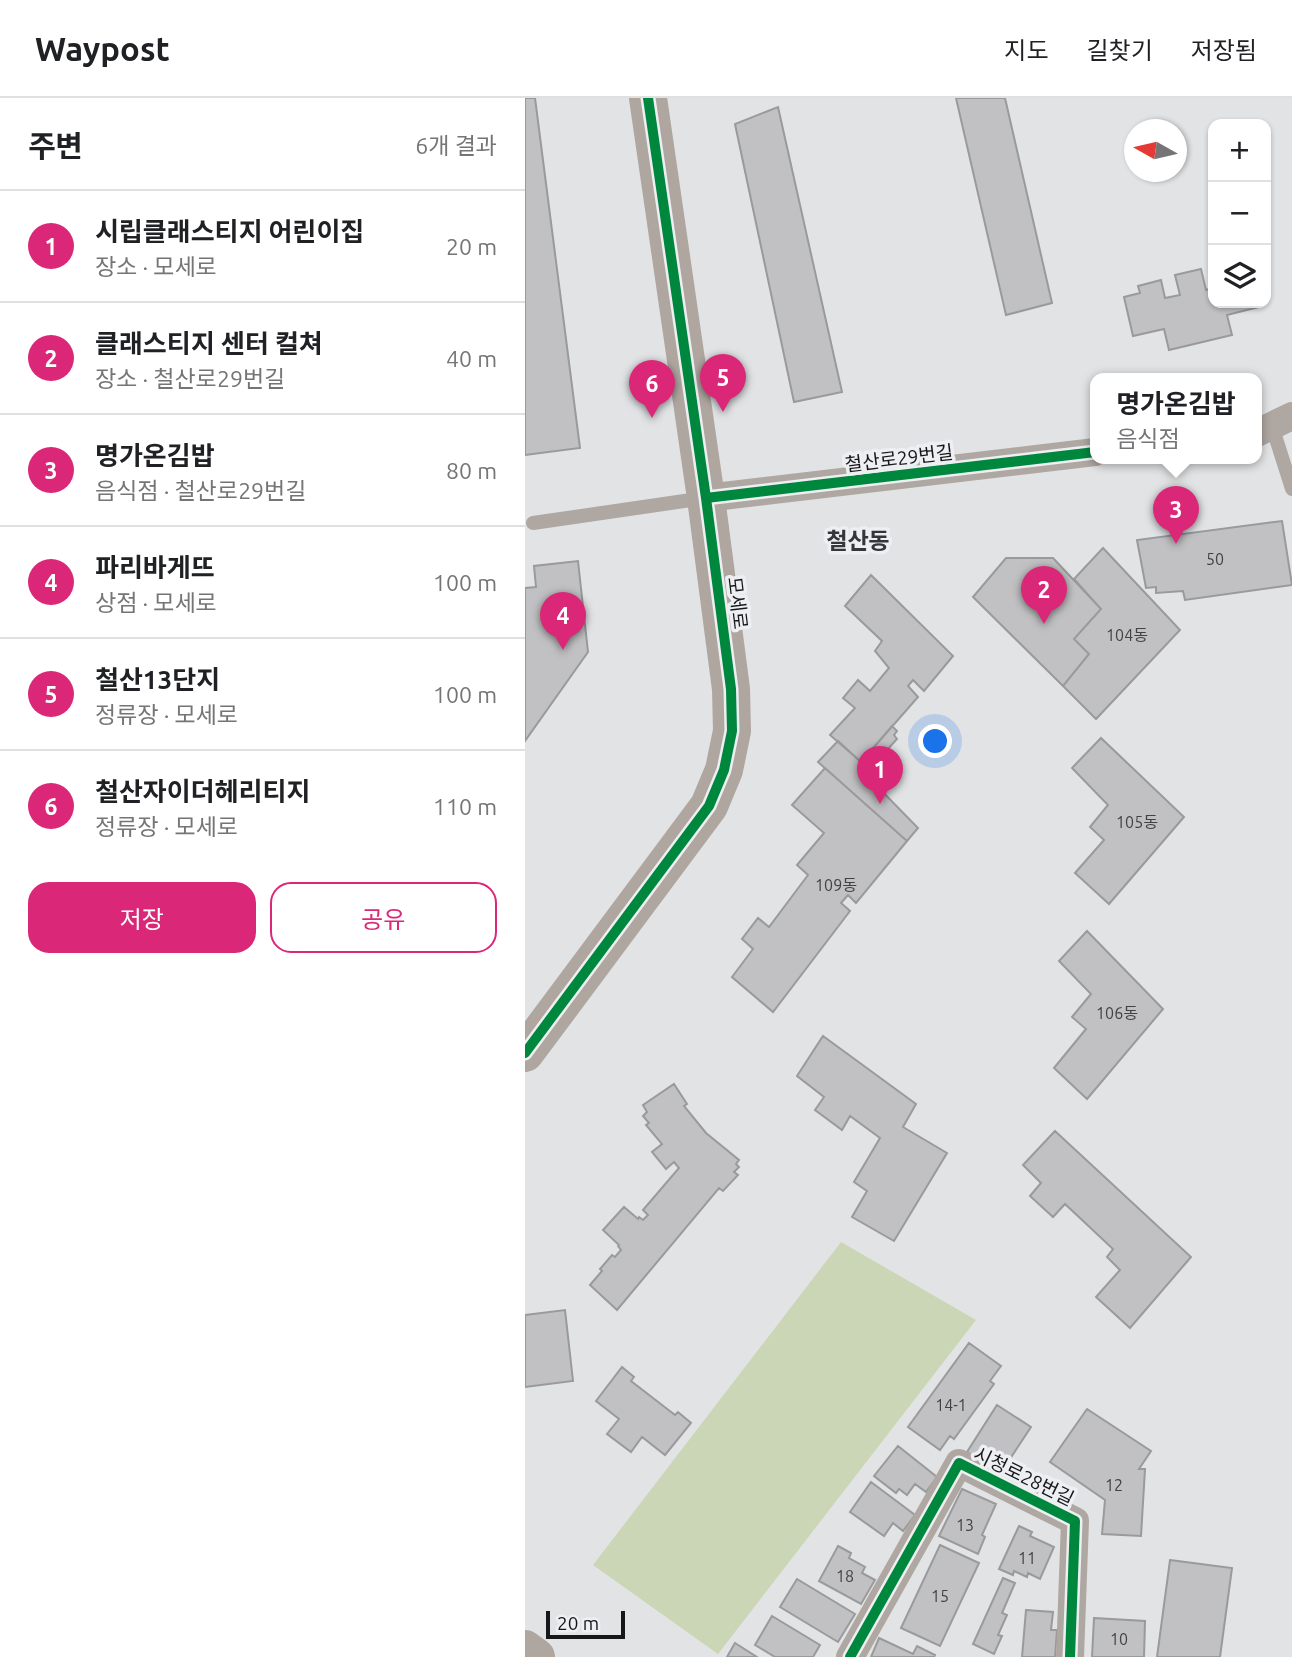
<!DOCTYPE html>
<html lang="ko">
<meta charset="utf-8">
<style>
body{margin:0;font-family:Ubuntu,"Noto Sans KR",sans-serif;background:#f6f6f6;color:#202124}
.controls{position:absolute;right:21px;top:21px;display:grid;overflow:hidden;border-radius:14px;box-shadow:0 2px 5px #0004}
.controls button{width:63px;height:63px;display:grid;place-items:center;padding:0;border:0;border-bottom:2px solid #e0e0e0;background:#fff;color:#202124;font:35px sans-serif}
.compass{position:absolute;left:599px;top:21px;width:63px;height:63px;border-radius:50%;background:#fff;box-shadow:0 2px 5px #0004;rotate:278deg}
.scale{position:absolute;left:21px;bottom:18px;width:79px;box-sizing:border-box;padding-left:7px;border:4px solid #161718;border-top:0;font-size:19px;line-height:24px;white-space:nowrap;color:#161718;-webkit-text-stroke:5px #eeeff3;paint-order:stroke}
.you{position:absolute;left:411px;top:644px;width:24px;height:24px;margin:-18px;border:5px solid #fff;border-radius:50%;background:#1a73e8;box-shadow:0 0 0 10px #1a73e833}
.badge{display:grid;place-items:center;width:46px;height:46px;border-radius:50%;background:#db2777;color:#fff;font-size:23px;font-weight:700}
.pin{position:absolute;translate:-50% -58px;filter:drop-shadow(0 2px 4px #0008)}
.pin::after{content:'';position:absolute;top:37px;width:24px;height:21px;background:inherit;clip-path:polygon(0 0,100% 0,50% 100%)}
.popup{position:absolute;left:565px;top:275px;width:172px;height:91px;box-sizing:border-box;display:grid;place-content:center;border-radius:14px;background:#fff;filter:drop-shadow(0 2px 5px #0005);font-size:23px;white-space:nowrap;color:#757577}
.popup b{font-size:26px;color:#202124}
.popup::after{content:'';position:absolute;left:50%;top:100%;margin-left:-14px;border:14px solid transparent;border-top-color:#fff}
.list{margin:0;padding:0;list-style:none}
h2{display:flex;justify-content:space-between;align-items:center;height:91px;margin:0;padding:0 28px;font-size:30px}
h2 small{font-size:23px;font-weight:400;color:#757577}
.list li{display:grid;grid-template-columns:46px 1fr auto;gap:21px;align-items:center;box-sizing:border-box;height:112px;padding:0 28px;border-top:2px solid #e0e0e0}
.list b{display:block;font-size:26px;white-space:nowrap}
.list p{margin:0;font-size:23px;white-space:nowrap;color:#757577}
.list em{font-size:23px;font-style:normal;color:#757577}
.actions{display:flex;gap:14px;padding:21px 28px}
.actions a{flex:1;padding:16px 0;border:2px solid #db2777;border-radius:21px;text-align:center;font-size:24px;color:#db2777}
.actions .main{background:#db2777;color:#fff}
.icon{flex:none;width:38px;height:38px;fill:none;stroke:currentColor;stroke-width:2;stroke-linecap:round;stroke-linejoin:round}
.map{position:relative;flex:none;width:767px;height:1559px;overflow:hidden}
header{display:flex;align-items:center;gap:42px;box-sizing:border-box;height:98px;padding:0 35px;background:#fff;border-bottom:2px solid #e0e0e0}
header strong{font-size:33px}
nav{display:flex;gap:38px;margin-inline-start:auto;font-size:24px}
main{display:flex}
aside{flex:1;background:#fff}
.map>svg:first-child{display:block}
.green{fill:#cad6b5}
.building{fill:#c1c1c3;stroke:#999a9b;stroke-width:2}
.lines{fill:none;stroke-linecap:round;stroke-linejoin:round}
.lane{stroke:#afa7a2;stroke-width:14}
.street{stroke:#afa7a2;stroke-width:28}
.secondary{stroke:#afa6a0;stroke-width:38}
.cycleway-casing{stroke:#eeeff3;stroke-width:15}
.cycleway{stroke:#00873e;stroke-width:10}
.labels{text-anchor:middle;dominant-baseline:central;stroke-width:7;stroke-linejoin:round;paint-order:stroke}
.number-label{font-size:16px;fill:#414243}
.street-label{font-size:19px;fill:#161718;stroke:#eeeff3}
.quarter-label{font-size:23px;font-weight:bold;fill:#353639;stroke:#eeeff3}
</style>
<header>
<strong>Waypost</strong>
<nav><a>지도</a><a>길찾기</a><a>저장됨</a></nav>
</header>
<main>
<aside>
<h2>주변<small>6개 결과</small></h2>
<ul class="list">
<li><span class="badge">1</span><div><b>시립클래스티지 어린이집</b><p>장소 · 모세로</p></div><em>20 m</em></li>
<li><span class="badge">2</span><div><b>클래스티지 센터 컬쳐</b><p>장소 · 철산로29번길</p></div><em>40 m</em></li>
<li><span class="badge">3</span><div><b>명가온김밥</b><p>음식점 · 철산로29번길</p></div><em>80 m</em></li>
<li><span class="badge">4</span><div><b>파리바게뜨</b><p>상점 · 모세로</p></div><em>100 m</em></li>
<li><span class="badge">5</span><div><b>철산13단지</b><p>정류장 · 모세로</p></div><em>100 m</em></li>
<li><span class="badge">6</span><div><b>철산자이더헤리티지</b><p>정류장 · 모세로</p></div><em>110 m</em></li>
</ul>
<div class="actions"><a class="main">저장</a><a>공유</a></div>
</aside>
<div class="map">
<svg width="767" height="1559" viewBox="0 0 767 1559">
<rect width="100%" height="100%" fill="#e2e3e5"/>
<path class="green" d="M 316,1144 L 451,1222 L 193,1556 L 68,1467 Z"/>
<path class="building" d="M 0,0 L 10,0 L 55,350 L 0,357 Z
M 431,0 L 480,0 L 527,205 L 481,217 Z
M 253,9 L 317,294 L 269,304 L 210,26 Z
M 676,171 L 681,192 L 688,190 L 688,205 L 734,205 L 734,209 L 702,217 L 707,237 L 644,252 L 639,231 L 608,238 L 599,199 L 615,195 L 613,188 L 636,182 L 640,200 L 655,197 L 650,177 Z
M 757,423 L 767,487 L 660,502 L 658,493 L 631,495 L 631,489 L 621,490 L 612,442 Z
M 578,450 L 655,532 L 571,621 L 538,588 L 564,556 L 549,541 L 576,511 L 549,481 Z
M 481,460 L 528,460 L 576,511 L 549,541 L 564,556 L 538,588 L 448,499 Z
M 53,463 L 63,554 L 0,643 L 0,490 L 11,489 L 9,468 Z
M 346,477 L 428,558 L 399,593 L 388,582 L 383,588 L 393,599 L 336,664 L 305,637 L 330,610 L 318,600 L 333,582 L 345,593 L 364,570 L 350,553 L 357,543 L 320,508 Z
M 367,628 L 372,633 L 369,637 L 372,641 L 353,662 L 358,668 L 346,682 L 393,730 L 382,743 L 293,664 L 313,643 L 336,664 Z
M 576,640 L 659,719 L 584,806 L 550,775 L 579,742 L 565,729 L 583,707 L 547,670 Z
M 300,670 L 382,743 L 331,805 L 323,797 L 316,805 L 325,813 L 248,914 L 207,879 L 228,851 L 217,841 L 233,820 L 244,829 L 283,777 L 272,767 L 299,735 L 267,707 Z
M 562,833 L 638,911 L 562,1001 L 529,970 L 561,931 L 547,919 L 566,896 L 534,863 Z
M 298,938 L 391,1006 L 378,1029 L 422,1055 L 369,1143 L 327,1119 L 342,1093 L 329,1084 L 355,1040 L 325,1018 L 317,1032 L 290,1012 L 299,999 L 272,978 Z
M 149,986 L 162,1006 L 159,1008 L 181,1035 L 214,1062 L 211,1066 L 214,1069 L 209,1074 L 213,1077 L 198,1093 L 194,1090 L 92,1212 L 65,1187 L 77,1173 L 75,1171 L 87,1157 L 90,1159 L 96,1152 L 93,1148 L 94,1147 L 78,1132 L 99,1109 L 113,1121 L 114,1119 L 118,1122 L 123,1117 L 118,1112 L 154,1070 L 149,1064 L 141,1071 L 127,1054 L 137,1046 L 121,1027 L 124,1025 L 118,1018 L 122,1014 L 118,1007 Z
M 530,1033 L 666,1159 L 605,1230 L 571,1199 L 595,1172 L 582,1159 L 588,1151 L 540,1106 L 528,1119 L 505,1098 L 516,1085 L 498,1067 Z
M 40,1212 L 48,1283 L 0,1289 L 0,1217 Z
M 444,1245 L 476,1268 L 465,1283 L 469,1286 L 429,1341 L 425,1338 L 415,1352 L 383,1329 Z
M 97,1269 L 109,1279 L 106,1283 L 150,1317 L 153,1314 L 166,1325 L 140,1357 L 117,1339 L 106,1354 L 82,1336 L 94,1321 L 71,1303 Z
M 472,1307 L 506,1329 L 475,1376 L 442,1354 Z
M 562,1311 L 626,1353 L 614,1371 L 620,1371 L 616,1438 L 577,1436 L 580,1402 L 525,1364 Z
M 373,1348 L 412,1379 L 401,1394 L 390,1386 L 382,1397 L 374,1391 L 371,1395 L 349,1378 Z
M 346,1384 L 390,1417 L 378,1433 L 368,1425 L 359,1438 L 325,1414 Z
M 437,1391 L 471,1406 L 457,1437 L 460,1439 L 453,1456 L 414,1438 Z
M 494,1428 L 507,1434 L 505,1438 L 529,1449 L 515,1481 L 503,1475 L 502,1479 L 489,1473 L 488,1477 L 474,1471 Z
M 415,1447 L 454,1465 L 415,1548 L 376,1530 Z
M 313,1448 L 326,1455 L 324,1460 L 340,1469 L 337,1475 L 350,1482 L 336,1506 L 294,1483 Z
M 645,1462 L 707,1470 L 695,1559 L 632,1559 Z
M 478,1480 L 490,1485 L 477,1515 L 482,1517 L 473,1537 L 477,1538 L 469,1556 L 448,1546 Z
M 272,1481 L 330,1516 L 313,1544 L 255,1509 Z
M 501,1512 L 528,1514 L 526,1532 L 532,1532 L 530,1559 L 497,1559 Z
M 247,1518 L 295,1547 L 288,1559 L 250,1559 L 230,1547 Z
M 569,1520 L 620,1523 L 619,1559 L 567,1559 Z
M 354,1540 L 388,1556 L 392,1548 L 410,1557 L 409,1559 L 346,1559 Z
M 210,1545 L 232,1559 L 202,1559 Z"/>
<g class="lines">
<path class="lane" d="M 747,328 L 767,391
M 8,425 L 180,400"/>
<path class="street" d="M 732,335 L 767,318
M 181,400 L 570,354
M 325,1559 L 434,1365 L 550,1423 L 545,1559"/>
<path class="secondary" d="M 0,955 L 184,708 L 199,672 L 207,633 L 206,591 L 181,400 L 123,0
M 0,1551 L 11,1559"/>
<defs>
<path id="cycleway" d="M 181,400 L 570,354
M 0,955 L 184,708 L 199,672 L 207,633 L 206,591 L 181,400 L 123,0
M 325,1559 L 434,1365 L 550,1423 L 545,1559"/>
</defs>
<use href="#cycleway" class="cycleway-casing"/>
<use href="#cycleway" class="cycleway"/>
</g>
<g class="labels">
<g class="number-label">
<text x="690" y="461">50</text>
<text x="602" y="537">104동</text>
<text x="612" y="724">105동</text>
<text x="311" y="787">109동</text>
<text x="592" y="915">106동</text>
<text x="426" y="1307">14-1</text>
<text x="589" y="1387">12</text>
<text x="440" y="1427">13</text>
<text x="502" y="1460">11</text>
<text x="320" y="1478">18</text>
<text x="415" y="1498">15</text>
<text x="594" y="1541">10</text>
</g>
<g class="street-label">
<text transform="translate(374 360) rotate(-7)">철산로29번길</text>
<text transform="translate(213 505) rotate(83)">모세로</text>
<text transform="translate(499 1378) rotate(26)">시청로28번길</text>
</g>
<g class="quarter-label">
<text x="333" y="442">철산동</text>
</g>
</g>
</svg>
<div class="controls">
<button>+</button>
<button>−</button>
<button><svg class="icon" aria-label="layers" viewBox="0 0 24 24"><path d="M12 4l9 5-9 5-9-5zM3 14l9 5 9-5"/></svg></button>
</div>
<svg class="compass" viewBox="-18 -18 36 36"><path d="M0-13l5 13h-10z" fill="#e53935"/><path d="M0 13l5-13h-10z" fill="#757577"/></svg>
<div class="scale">20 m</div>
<div class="you"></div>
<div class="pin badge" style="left:355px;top:706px">1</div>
<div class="pin badge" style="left:519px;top:526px">2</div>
<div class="pin badge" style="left:651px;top:446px">3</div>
<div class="popup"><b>명가온김밥</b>음식점</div>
<div class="pin badge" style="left:38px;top:552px">4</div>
<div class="pin badge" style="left:198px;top:314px">5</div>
<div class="pin badge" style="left:127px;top:320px">6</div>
</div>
</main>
